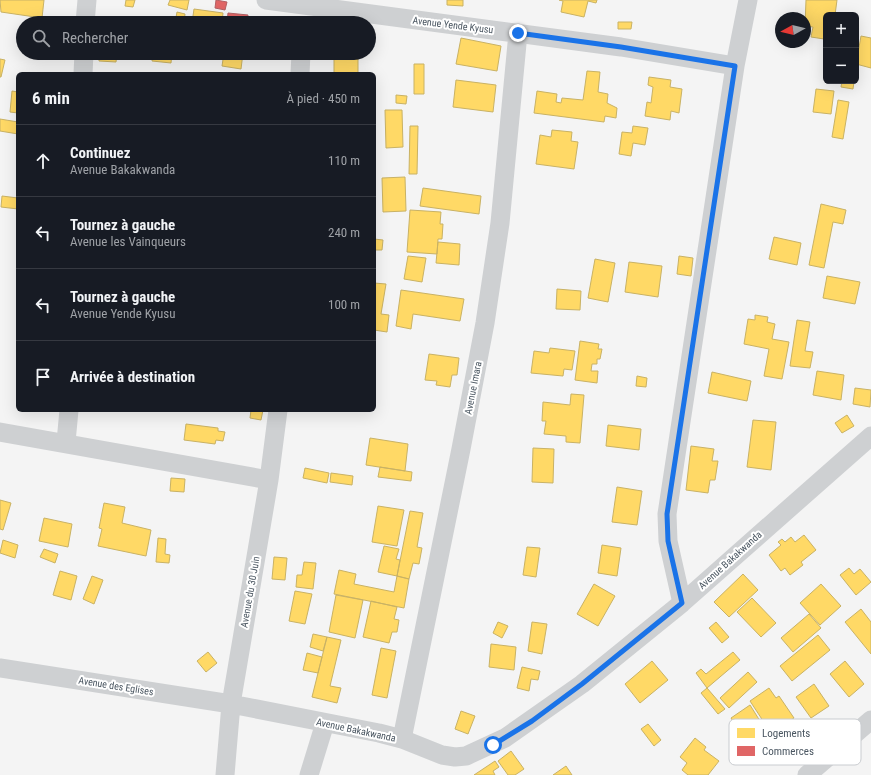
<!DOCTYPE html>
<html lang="fr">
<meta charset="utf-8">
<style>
body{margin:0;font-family:"Roboto Condensed",sans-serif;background:#242831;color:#f1f3f6}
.controls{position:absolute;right:12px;top:12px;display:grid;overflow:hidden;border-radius:6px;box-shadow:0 4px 16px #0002}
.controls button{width:36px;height:36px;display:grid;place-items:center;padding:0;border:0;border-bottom:1px solid #363941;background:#171b24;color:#f1f3f6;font:20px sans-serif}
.compass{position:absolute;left:775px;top:12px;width:36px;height:36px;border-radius:50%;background:#171b24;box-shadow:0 4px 16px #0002;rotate:262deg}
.stop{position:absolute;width:12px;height:12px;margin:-9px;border:3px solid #1a73e8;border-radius:50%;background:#fff}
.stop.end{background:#1a73e8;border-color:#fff;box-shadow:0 1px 4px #0008}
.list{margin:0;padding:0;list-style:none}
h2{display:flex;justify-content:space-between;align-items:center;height:52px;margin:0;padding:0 16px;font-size:17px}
h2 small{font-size:13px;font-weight:400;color:#9ea1a6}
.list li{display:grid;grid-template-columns:26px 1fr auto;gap:12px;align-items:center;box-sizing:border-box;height:72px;padding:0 16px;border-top:1px solid #363941}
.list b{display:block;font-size:15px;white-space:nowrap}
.list p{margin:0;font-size:13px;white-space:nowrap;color:#9ea1a6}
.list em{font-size:13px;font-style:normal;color:#9ea1a6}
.icon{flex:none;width:22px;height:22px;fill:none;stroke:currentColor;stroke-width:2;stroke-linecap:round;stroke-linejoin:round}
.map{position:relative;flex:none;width:871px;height:775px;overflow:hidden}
.search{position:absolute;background:#171b24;box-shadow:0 4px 16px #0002;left:16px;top:16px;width:360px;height:44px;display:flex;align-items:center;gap:10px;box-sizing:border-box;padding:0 14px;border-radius:22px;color:#9ea1a6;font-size:15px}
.panel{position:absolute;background:#171b24;box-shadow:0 4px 16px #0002;left:16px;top:72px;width:360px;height:340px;border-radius:6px}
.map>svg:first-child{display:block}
.homes{fill:#ffd966;stroke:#c9b264}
.shops{fill:#e06666;stroke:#b36164}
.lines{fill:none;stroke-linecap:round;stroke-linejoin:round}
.minor{stroke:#ced0d2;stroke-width:19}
.route{stroke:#1a73e8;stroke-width:5}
.labels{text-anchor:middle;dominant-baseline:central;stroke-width:4;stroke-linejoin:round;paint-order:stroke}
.street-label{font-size:10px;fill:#4a5661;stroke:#fff}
.key{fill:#fff;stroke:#c9ccd0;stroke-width:1}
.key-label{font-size:11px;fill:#4a5661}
</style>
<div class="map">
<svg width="871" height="775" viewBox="0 0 871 775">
<rect width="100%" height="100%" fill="#f4f4f4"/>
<path class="homes" d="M 0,0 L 44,0 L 42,18 L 1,12 Z
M 126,0 L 135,0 L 133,7 L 125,6 Z
M 170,0 L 189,0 L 187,10 L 168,5 Z
M 447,0 L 463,0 L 463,6 L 447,5 Z
M 559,0 L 597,0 L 596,3 L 588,1 L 584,17 L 561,12 L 563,1 Z
M 806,0 L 837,0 L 835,15 L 826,15 L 826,31 L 824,39 L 811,37 L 813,27 L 805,26 Z
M 194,9 L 223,13 L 222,23 L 192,23 Z
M 177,12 L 185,14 L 184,23 L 175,23 Z
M 618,22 L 632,22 L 631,29 L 618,29 Z
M 861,36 L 871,38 L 871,68 L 856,64 Z
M 461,38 L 501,46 L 497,71 L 456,64 Z
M 99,53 L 117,53 L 116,62 L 99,61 Z
M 153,53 L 172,53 L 171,63 L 152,61 Z
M 224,53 L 243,53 L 241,69 L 222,66 Z
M 334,56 L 358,57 L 358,74 L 334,74 Z
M 0,59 L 5,60 L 1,77 L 0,77 Z
M 414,64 L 424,64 L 424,94 L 414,94 Z
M 587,71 L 600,72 L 598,92 L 608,94 L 607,103 L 617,108 L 616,118 L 605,116 L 604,122 L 534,113 L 537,91 L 557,94 L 556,102 L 561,103 L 562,98 L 583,100 Z
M 649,77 L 671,80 L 670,87 L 682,89 L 679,113 L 671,111 L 670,120 L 645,116 L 647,102 L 651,103 L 653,87 L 648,85 Z
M 456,80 L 496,85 L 493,112 L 453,107 Z
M 842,81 L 854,82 L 853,89 L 841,87 Z
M 816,89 L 834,91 L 831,114 L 813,112 Z
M 12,91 L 18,92 L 18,113 L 10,112 Z
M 396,95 L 407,96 L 406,104 L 396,103 Z
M 838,100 L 849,102 L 843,139 L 832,137 Z
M 385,110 L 402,110 L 403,147 L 386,148 Z
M 0,119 L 18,122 L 18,134 L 0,131 Z
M 410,126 L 418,126 L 417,174 L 409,174 Z
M 633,126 L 648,128 L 645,145 L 633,143 L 631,156 L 619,154 L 622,132 L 632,133 Z
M 552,130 L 572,132 L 571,141 L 578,142 L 574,169 L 536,164 L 540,135 L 551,137 Z
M 405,177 L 406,211 L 383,212 L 382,178 Z
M 423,188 L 481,196 L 479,214 L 420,206 Z
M 2,196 L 18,198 L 18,209 L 1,207 Z
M 821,204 L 846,210 L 843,224 L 833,222 L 824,268 L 809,265 Z
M 410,210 L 441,212 L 440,224 L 443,224 L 442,239 L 438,239 L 437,254 L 407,252 Z
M 774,237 L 801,243 L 797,265 L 769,259 Z
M 374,239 L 383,240 L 382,250 L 374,250 Z
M 438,242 L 460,244 L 459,265 L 436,263 Z
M 408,256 L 426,258 L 422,282 L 404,279 Z
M 679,256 L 693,258 L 691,276 L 677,274 Z
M 595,259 L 615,263 L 608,302 L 588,298 Z
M 629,262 L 662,266 L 658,297 L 625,292 Z
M 827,276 L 860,282 L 855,304 L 823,298 Z
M 374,283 L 386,284 L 381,314 L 389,315 L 387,332 L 374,330 Z
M 557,289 L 581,291 L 580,310 L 556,309 Z
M 401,290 L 464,299 L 460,321 L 413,314 L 411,329 L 396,326 Z
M 755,315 L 768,317 L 767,322 L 775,324 L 772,339 L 789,342 L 782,379 L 764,376 L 769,349 L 744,344 L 748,319 L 755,320 Z
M 797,320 L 810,322 L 805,351 L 813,352 L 810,368 L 790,366 Z
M 580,341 L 599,344 L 598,349 L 602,349 L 600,359 L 597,359 L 597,364 L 592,364 L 591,371 L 598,371 L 597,383 L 575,380 Z
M 550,348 L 575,351 L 572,370 L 564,369 L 563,376 L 531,373 L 534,351 L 549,353 Z
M 429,354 L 459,358 L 457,375 L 452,375 L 450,387 L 436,385 L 437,381 L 425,380 Z
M 817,371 L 844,375 L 841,400 L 813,395 Z
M 712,372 L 751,381 L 747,401 L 708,393 Z
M 637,376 L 647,378 L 646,387 L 636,386 Z
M 855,388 L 871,390 L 870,407 L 853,404 Z
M 571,394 L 584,395 L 580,443 L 566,442 L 566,436 L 544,434 L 546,421 L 542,421 L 543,402 L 570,405 Z
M 251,410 L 263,410 L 261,420 L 250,418 Z
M 847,415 L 854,426 L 842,433 L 835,423 Z
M 753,420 L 776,422 L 771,470 L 747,467 Z
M 186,424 L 218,428 L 218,431 L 225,432 L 223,441 L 216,440 L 215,444 L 184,440 Z
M 608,425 L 641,429 L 639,450 L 606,446 Z
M 370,438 L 408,444 L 405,471 L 366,465 Z
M 691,446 L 714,449 L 712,461 L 718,461 L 715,480 L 710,480 L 708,493 L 686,490 Z
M 533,448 L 554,449 L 553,483 L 532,482 Z
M 380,467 L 412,472 L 411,481 L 378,477 Z
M 305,468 L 329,473 L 327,483 L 303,478 Z
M 331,473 L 353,476 L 352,485 L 330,482 Z
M 171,478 L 185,479 L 184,492 L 170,491 Z
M 617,487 L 642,491 L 637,525 L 612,522 Z
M 0,500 L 11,503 L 3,530 L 0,529 Z
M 104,503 L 125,507 L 122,523 L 151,530 L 146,556 L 98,546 L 102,529 L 99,528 Z
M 378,506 L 404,510 L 397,546 L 372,542 Z
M 410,511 L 423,513 L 417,547 L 422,548 L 419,564 L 413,563 L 409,579 L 397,576 Z
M 44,518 L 72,524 L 68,547 L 39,541 Z
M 804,535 L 816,550 L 801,562 L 803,565 L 790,575 L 785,568 L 781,571 L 769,555 L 781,545 L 778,542 L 782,539 L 785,542 L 791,537 L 795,542 Z
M 158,538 L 166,539 L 165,554 L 170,555 L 169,563 L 156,562 Z
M 3,540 L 18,545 L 15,558 L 0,553 Z
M 602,545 L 621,548 L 617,576 L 598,573 Z
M 384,546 L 399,549 L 396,559 L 400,560 L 397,576 L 378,572 Z
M 527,547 L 540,548 L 536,577 L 523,575 Z
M 44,549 L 58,554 L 55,563 L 40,557 Z
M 274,557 L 287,558 L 285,580 L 272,579 Z
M 304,562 L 316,563 L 313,589 L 296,587 L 297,575 L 302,575 Z
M 849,568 L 854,574 L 860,569 L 871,582 L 856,595 L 840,575 Z
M 339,570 L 356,574 L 354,584 L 394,592 L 397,576 L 409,579 L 404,608 L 334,594 Z
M 60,571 L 77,576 L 71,600 L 53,595 Z
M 743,574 L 758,590 L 729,617 L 714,602 Z
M 92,576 L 103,580 L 94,604 L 83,599 Z
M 594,584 L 615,596 L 598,626 L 577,614 Z
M 821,584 L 841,606 L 820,625 L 800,603 Z
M 295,591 L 312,594 L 305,624 L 289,621 Z
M 336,595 L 363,600 L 355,638 L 329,632 Z
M 752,598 L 776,623 L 761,637 L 737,612 Z
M 371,601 L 397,607 L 394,619 L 399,620 L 397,632 L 392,632 L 389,643 L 363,637 Z
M 861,609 L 871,622 L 871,654 L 845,622 Z
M 809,614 L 821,628 L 793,652 L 781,638 Z
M 498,622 L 508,626 L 502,638 L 493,633 Z
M 532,622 L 547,624 L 542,654 L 528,651 Z
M 716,622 L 729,637 L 722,643 L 709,628 Z
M 313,634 L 327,637 L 323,651 L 310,647 Z
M 818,635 L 830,650 L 792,681 L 780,666 Z
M 327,637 L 341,640 L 330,686 L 341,688 L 337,703 L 312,697 Z
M 491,644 L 516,647 L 514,670 L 489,667 Z
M 381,648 L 396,651 L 387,698 L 372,695 Z
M 208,652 L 217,663 L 206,672 L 197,661 Z
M 733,652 L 740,660 L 707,688 L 696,673 L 701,669 L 706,674 Z
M 307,653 L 322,657 L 318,673 L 303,670 Z
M 652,661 L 668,680 L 640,703 L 625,684 Z
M 845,661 L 864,684 L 849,697 L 830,674 Z
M 522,667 L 540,671 L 538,680 L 531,679 L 529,691 L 517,688 Z
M 748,672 L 757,682 L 729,708 L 720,698 Z
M 814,684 L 829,706 L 811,718 L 796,697 Z
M 707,688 L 725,709 L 718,714 L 701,693 Z
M 769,688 L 776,698 L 779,696 L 794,718 L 771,733 L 750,701 Z
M 750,705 L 765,729 L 746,742 L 731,718 Z
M 461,711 L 475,716 L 468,734 L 455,729 Z
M 648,724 L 661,740 L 654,746 L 641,729 Z
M 695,738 L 706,747 L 704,750 L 719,761 L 708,775 L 688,775 L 682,770 L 687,763 L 680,757 Z
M 511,751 L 524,769 L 515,775 L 508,775 L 498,761 Z
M 495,761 L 499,767 L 493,771 L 495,775 L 474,775 Z
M 566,766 L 572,775 L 553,775 Z"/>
<path class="shops" d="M 216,0 L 227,2 L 225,10 L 215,8 Z
M 228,13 L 248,15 L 247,23 L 227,23 Z"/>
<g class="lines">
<path class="minor" d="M 266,0 L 621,47 L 735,66
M 85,23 L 87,0
M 83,74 L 84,53
M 300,74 L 301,53
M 0,432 L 269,480
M 66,442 L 69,410
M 682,603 L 668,541 L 667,514 L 735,66 L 748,0
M 0,668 L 231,704 L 379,733 L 402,739 L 442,755 L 455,757 L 466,756 L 505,738 L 582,684 L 682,603 L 871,436
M 402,739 L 461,449 L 485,323 L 500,223 L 518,33
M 225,775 L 231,704 L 269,480 L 278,410
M 309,775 L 325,723
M 807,775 L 871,720"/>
</g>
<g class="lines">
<path class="route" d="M 493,745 L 532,721 L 582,684 L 682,603 L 668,541 L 667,514 L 735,66 L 621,47 L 518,33"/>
</g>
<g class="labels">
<g class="street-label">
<text transform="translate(453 25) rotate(7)">Avenue Yende Kyusu</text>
<text transform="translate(473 388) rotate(-79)">Avenue Imara</text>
<text transform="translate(730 560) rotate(-42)">Avenue Bakakwanda</text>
<text transform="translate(250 592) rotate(-80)">Avenue du 30 Juin</text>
<text transform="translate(116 686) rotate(9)">Avenue des Eglises</text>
<text transform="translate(356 730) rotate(12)">Avenue Bakakwanda</text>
</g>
</g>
<rect x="729" y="719" width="132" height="46" rx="6" class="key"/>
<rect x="737" y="728" width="18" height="10" fill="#ffd966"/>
<rect x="737" y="746" width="18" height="10" fill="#e06666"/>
<g class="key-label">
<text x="762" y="737">Logements</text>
<text x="762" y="755">Commerces</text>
</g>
</svg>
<div class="controls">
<button>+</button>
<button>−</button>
</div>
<svg class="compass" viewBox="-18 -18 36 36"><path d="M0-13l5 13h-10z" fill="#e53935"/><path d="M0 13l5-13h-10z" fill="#9ea1a6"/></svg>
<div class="stop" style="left:493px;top:745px"></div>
<div class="stop end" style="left:518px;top:33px"></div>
<div class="search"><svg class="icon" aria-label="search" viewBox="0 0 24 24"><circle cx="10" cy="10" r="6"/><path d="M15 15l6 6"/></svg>Rechercher</div>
<section class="panel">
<h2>6 min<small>À pied · 450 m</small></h2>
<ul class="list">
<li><svg class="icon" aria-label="ahead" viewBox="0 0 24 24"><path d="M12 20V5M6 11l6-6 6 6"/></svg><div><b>Continuez</b><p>Avenue Bakakwanda</p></div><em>110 m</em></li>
<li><svg class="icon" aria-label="left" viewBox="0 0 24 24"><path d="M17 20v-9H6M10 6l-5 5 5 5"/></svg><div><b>Tournez à gauche</b><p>Avenue les Vainqueurs</p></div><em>240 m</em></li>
<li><svg class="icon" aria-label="left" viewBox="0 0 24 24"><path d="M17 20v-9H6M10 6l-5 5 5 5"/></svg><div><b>Tournez à gauche</b><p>Avenue Yende Kyusu</p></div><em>100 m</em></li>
<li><svg class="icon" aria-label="arrive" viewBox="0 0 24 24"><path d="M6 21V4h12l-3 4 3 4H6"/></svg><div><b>Arrivée à destination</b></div></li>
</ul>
</section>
</div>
